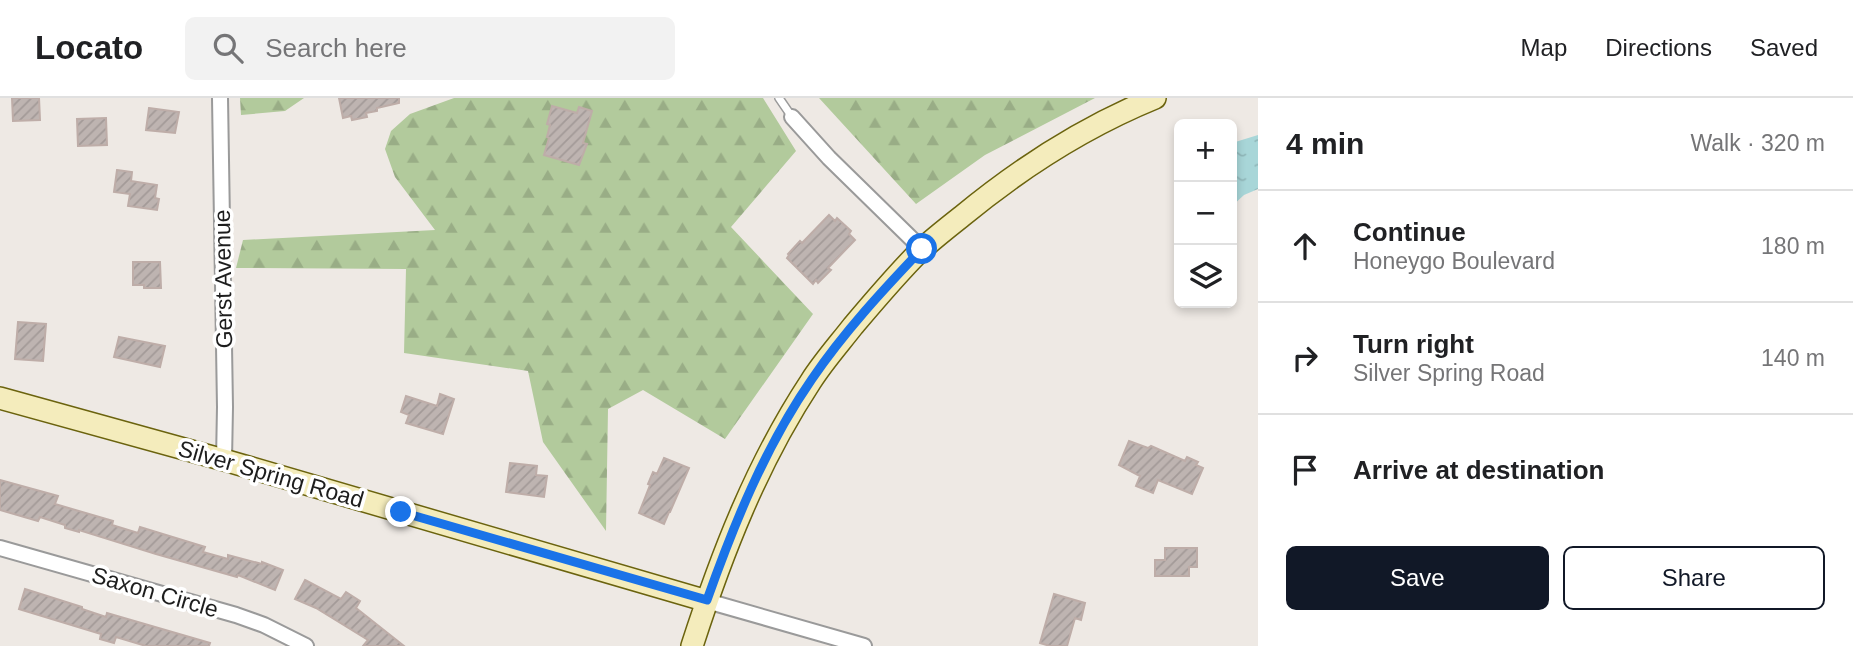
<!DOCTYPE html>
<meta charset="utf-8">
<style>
body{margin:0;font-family:Arial,sans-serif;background:#f2f2f2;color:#202124}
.controls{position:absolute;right:21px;top:21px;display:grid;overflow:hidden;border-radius:10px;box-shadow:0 4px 10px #0003}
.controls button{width:63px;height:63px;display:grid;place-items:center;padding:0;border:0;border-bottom:2px solid #e0e0e0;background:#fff;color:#202124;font:35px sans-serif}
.stop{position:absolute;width:21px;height:21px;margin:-16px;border:5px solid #1a73e8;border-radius:50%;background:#fff}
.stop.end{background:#1a73e8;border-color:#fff;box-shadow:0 2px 7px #0008}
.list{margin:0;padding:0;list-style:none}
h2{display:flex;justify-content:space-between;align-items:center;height:91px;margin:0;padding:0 28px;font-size:30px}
h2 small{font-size:23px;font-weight:400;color:#757577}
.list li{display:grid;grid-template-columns:46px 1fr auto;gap:21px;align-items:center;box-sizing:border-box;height:112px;padding:0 28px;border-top:2px solid #e0e0e0}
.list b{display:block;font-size:26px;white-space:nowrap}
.list p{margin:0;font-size:23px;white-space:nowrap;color:#757577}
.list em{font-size:23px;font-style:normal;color:#757577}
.actions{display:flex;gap:14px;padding:21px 28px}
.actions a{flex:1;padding:16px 0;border:2px solid #111827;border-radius:10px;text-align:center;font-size:24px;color:#111827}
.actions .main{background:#111827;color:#fff}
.icon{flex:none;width:38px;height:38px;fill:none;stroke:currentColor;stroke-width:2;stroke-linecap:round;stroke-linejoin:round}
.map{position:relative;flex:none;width:1258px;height:548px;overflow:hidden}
header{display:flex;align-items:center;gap:42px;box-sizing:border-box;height:98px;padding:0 35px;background:#fff;border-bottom:2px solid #e0e0e0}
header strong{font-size:33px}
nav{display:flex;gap:38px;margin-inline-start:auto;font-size:24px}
.search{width:490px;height:63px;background:#f2f2f2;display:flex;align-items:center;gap:18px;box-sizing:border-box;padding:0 24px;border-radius:10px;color:#757577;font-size:26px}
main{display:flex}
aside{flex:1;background:#fff}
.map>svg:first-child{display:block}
.forest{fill:url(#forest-firs)}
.water{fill:url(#water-ripples)}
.building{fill:url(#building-hatch);stroke:#beada8;stroke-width:2}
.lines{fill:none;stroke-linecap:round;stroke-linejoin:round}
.lane-casing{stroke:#9a9a9a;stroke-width:10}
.street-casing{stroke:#9a9a9a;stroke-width:18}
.secondary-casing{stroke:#6b630e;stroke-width:24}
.lane{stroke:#fff;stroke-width:7}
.street{stroke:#fff;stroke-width:14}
.secondary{stroke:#f4ecbc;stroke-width:21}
.route{stroke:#1a73e8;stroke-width:9}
.labels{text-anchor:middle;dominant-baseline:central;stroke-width:7;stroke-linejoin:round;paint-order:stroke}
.street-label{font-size:23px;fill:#1d1d1d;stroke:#fff}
</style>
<header>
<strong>Locato</strong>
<div class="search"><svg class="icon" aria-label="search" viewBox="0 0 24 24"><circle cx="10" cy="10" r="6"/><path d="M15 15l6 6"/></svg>Search here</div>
<nav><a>Map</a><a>Directions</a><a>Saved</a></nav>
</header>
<main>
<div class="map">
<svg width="1258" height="548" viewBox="0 0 1258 548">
<defs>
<pattern id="forest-firs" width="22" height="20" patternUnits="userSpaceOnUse" patternTransform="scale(1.75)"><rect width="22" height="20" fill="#b2ca9c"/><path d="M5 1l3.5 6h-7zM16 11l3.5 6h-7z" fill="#99ad86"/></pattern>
<pattern id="water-ripples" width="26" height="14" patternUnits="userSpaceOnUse" patternTransform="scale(1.75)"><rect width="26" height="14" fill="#a8d6d8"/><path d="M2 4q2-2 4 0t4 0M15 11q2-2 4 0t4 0" fill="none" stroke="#90b7b9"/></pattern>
<pattern id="building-hatch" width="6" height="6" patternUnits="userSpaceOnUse" patternTransform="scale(1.75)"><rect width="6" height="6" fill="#beb4b1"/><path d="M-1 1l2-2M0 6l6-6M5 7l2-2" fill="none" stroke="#a39a98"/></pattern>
</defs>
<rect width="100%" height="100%" fill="#eee9e4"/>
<path class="forest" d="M 240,0 L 304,0 L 285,13 L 241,17 Z
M 454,0 L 763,0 L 796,53 L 731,129 L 813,216 L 725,341 L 643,292 L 608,311 L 606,433 L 543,344 L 528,273 L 404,255 L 406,171 L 236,170 L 243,142 L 435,132 L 395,79 L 385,51 L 391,33 L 410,16 Z
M 819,0 L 1095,0 L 985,57 L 916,106 Z"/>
<path class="water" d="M 1258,37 L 1258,91 L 1244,97 L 1232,108 L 1232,45 Z"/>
<path class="building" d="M 12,0 L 39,0 L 40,22 L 13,23 Z
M 339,0 L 399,0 L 399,5 L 377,10 L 377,13 L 366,15 L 367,19 L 352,22 L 351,18 L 343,20 Z
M 552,8 L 577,15 L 579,9 L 592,13 L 583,45 L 587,46 L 579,67 L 544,57 L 549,40 L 547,39 L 550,27 L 547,26 Z
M 149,10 L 179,14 L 175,35 L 146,32 Z
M 106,20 L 107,47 L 78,48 L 77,21 Z
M 117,72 L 132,74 L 131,83 L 157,87 L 155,100 L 159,101 L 157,112 L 128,108 L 130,96 L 114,94 Z
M 829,117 L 835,123 L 837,120 L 851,133 L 849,136 L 855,142 L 828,170 L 831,172 L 818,185 L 816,182 L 813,186 L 787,160 L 789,157 L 788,156 L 800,143 L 802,145 Z
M 133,164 L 160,164 L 161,190 L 144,190 L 144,187 L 133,187 Z
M 18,224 L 46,226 L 43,263 L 15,261 Z
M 119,239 L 165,248 L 160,269 L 114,259 Z
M 440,296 L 454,301 L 443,336 L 406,325 L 409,317 L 401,314 L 406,298 L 437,308 Z
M 1129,343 L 1148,350 L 1151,348 L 1185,363 L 1187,359 L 1198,364 L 1196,367 L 1203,370 L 1192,396 L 1158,382 L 1153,395 L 1136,388 L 1140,378 L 1119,367 Z
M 664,360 L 689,370 L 670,414 L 669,414 L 664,426 L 639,415 L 650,387 L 648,386 L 653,374 L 657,376 Z
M 510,365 L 537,368 L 536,377 L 547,378 L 544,399 L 506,394 Z
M 0,382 L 58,398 L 55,406 L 113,423 L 112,427 L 138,435 L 140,429 L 205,449 L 203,454 L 228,461 L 228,457 L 262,466 L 262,464 L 283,472 L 275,492 L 238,477 L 237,479 L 156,456 L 79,432 L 79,434 L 65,430 L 65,427 L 40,419 L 38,423 L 0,412 Z
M 1165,450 L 1197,450 L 1197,469 L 1189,469 L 1189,478 L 1155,478 L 1155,462 L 1165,462 Z
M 305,482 L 341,501 L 346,494 L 360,503 L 356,510 L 404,548 L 363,548 L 368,542 L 316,510 L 295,501 Z
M 25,491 L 82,509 L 82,511 L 106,519 L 107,515 L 210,545 L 209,548 L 146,548 L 116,539 L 114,545 L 100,541 L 101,536 L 19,511 Z
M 1054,496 L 1085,505 L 1081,522 L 1075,520 L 1067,548 L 1050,548 L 1040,545 Z"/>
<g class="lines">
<defs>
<path id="lane" d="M 779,0 L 792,19"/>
<path id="street" d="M 220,0 L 225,309 L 224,362
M 792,19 L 829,60 L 922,151
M 0,450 L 236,517 L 264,527 L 306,548
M 707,503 L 864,548"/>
<path id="secondary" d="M 0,300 L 224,362 L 707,503
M 692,548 C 722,455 757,365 811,283 C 823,264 839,246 853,228 C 875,202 896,177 920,153 C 933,141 947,130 961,119 C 1019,71 1084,29 1155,0"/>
</defs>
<use href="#lane" class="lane-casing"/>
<use href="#street" class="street-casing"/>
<use href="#secondary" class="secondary-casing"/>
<use href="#lane" class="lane"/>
<use href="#street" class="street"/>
<use href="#secondary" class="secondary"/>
</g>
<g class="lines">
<path class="route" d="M 401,414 L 707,502 C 734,426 765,349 812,281 C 844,234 883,192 922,151"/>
</g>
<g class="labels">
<g class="street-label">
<text transform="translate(223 181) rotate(-91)">Gerst Avenue</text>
<text transform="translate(271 376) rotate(16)">Silver Spring Road</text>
<text transform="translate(155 494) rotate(16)">Saxon Circle</text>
</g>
</g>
</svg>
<div class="controls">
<button>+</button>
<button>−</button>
<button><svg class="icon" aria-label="layers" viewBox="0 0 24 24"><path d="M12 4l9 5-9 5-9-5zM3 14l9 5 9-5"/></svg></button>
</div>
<div class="stop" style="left:922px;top:151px"></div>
<div class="stop end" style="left:401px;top:414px"></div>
</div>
<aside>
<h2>4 min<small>Walk · 320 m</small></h2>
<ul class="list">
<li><svg class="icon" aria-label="ahead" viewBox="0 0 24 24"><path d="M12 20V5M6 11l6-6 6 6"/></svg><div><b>Continue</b><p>Honeygo Boulevard</p></div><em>180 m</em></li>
<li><svg class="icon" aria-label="right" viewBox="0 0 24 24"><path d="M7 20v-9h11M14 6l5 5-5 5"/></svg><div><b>Turn right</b><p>Silver Spring Road</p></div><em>140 m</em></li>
<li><svg class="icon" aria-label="arrive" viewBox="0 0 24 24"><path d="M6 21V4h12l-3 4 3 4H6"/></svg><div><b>Arrive at destination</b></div></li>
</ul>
<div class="actions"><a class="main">Save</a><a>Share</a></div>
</aside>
</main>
